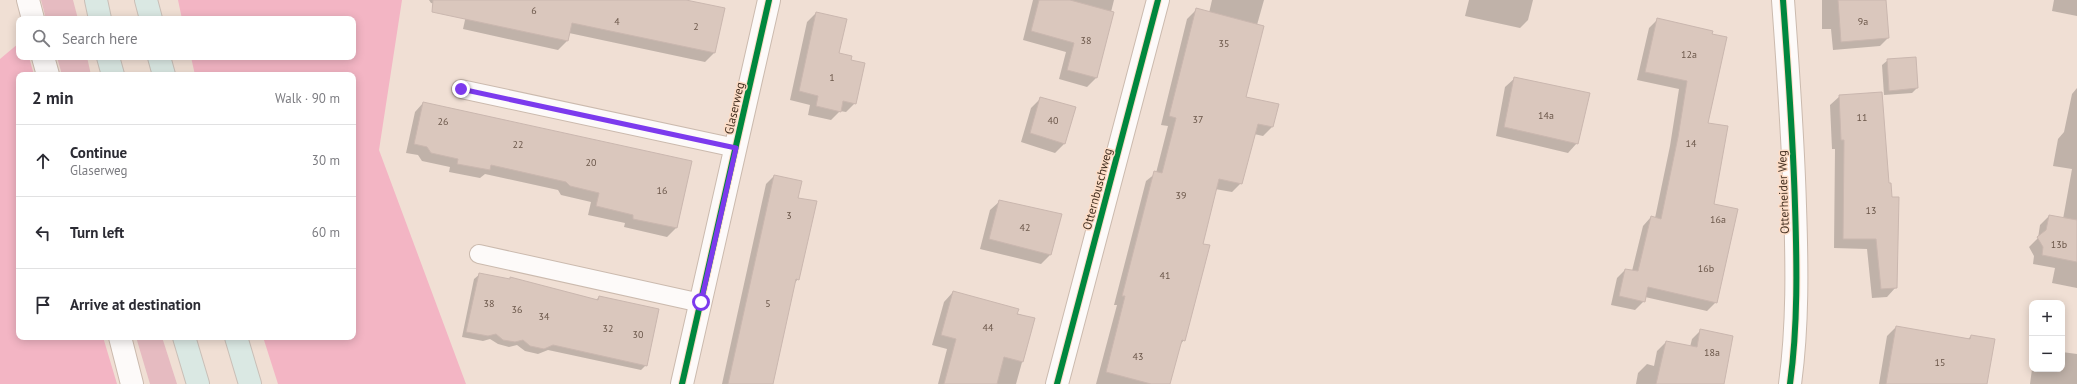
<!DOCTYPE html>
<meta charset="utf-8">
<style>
body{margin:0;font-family:"PT Sans",sans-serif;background:#f7f7f7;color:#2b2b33}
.controls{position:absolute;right:12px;bottom:12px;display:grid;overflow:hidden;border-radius:8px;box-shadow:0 2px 10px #0003}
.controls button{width:36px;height:36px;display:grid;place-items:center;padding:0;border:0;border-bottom:1px solid #e1e1e2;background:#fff;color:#2b2b33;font:20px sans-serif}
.stop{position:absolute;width:12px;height:12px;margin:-9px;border:3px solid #7c3aed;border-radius:50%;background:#fff}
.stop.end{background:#7c3aed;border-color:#fff;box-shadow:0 1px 4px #0008}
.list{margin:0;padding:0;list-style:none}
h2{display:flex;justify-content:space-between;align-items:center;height:52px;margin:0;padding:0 16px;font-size:17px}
h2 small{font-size:13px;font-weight:400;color:#7c7c81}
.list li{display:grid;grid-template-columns:26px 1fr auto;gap:12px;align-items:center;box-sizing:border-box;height:72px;padding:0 16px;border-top:1px solid #e1e1e2}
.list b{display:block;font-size:15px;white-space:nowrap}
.list p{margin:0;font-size:13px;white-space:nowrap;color:#7c7c81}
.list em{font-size:13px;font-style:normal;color:#7c7c81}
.icon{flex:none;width:22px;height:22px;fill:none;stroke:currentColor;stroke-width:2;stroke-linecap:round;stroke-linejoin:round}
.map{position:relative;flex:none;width:2077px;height:384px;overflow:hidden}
.search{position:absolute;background:#fff;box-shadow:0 2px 10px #0003;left:16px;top:16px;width:340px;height:44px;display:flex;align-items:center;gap:10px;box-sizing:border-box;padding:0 14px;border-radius:8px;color:#7c7c81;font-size:15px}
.panel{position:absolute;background:#fff;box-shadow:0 2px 10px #0003;left:16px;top:72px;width:340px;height:268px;border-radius:8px}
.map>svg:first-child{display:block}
.green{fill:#e6bbc1}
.forest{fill:#f3b5c4}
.shadow{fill:#0003}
.building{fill:#dac7bd;stroke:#cab7af}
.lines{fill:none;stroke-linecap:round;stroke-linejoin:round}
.service-casing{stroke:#cbbaae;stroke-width:20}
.minor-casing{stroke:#cbbaae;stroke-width:24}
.trunk-casing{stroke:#c9bfb7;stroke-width:24}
.service{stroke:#fdfaf9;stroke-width:18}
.minor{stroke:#fdfaf9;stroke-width:22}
.trunk{stroke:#dae8e3;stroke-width:22}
.cycleway-casing{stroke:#fdddc7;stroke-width:8}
.cycleway{stroke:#00873e;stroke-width:6}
.route{stroke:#7c3aed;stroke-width:5}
.labels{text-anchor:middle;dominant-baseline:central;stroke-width:3;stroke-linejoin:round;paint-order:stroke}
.number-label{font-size:10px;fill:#6a5649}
.street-label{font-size:12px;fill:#432f20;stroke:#fdddc7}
</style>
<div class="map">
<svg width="2077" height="384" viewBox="0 0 2077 384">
<rect width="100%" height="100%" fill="#f0dfd4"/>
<path class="green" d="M 41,0 L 73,0 L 78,19 L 46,19 Z
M 57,57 L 87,57 L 91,75 L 62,75 Z
M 136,337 L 162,337 L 177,384 L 150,384 Z"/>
<path class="forest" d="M 178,0 L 402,0 L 379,150 L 466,384 L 278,384 L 263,337 L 353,337 L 353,75 L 195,75 L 191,57 L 353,57 L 353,19 L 182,19 Z
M 19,43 L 19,57 L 29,57 L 34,75 L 19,75 L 19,337 L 103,337 L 117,384 L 0,384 L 0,59 Z"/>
<path class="shadow" d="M 429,0 L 680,0 L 724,9 L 714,53 L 705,62 L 569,33 L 567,41 L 558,50 L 463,29 L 467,11 L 431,3 Z
M 1033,0 L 1114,0 L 1111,12 L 1113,12 L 1096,78 L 1087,87 L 1059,79 L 1066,52 L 1023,40 Z
M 1212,0 L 1264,0 L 1257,25 L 1245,97 L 1272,127 L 1263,136 L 1254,134 L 1241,183 L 1232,192 L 1215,189 L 1202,244 L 1184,340 L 1180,345 L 1169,384 L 1096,384 L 1117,305 L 1114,305 L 1146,181 L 1156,173 L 1168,126 L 1161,125 L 1187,19 L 1196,10 L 1209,13 Z
M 1469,0 L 1533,0 L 1528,20 L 1520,28 L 1465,16 Z
M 1822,0 L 1885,0 L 1888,38 L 1880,46 L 1833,50 L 1831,29 L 1822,29 Z
M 2054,0 L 2077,0 L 2077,16 L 2052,11 Z
M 816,13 L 838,54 L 855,103 L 846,112 L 840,111 L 831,120 L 808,115 L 810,105 L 790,100 L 807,22 Z
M 1658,19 L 1711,31 L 1706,123 L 1713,205 L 1716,302 L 1707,311 L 1645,297 L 1644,301 L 1635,310 L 1611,305 L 1617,278 L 1625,270 L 1632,271 L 1643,226 L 1651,217 L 1655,218 L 1670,146 L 1679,89 L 1637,80 L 1649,28 Z
M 1888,60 L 1917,88 L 1912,93 L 1884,95 L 1882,65 Z
M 1515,78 L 1577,143 L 1568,153 L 1496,136 L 1505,87 Z
M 2077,88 L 2077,288 L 2052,283 L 2055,268 L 2033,264 L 2034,256 L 2029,247 L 2038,238 L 2040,225 L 2049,216 L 2063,219 L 2072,169 L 2053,166 L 2058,139 L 2064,132 L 2072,94 Z
M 1840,96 L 1888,184 L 1896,287 L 1887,297 L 1872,298 L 1867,249 L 1834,248 L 1835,149 L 1832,149 L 1830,105 Z
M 1041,98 L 1074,108 L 1064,144 L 1055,153 L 1021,142 L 1031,108 Z
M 423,103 L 690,162 L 676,228 L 667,237 L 624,227 L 625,223 L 588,215 L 591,202 L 561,195 L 558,190 L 485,174 L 480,178 L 449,172 L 450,167 L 422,161 L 418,155 L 406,153 L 415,112 Z
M 774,176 L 796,198 L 798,279 L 794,284 L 772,384 L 722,384 L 766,184 Z
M 1000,201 L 1050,255 L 1041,264 L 980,249 L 990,210 Z
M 480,274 L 509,280 L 511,278 L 596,300 L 599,297 L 646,365 L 641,370 L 548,350 L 538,354 L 525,351 L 517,345 L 509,347 L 498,344 L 490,339 L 483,341 L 462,337 L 474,279 Z
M 953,292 L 1034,319 L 1016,384 L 938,384 L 947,349 L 932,345 L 944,302 Z
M 1896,327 L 1968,339 L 1971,336 L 1986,384 L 1879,384 L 1887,336 Z
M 1701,330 L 1723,384 L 1636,384 L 1638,373 L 1647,364 L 1654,366 L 1657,351 L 1666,342 L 1690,347 L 1692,339 Z
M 2062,352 L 2077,354 L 2077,384 L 2030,384 L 2032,369 L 2062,369 Z"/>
<path class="building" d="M 433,0 L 686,0 L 725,8 L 715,53 L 572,23 L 568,41 L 432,12 Z
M 1039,0 L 1070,0 L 1114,12 L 1097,78 L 1067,70 L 1074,43 L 1031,31 Z
M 1838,0 L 1886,0 L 1889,38 L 1841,42 Z
M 1196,8 L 1264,26 L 1246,97 L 1279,104 L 1273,127 L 1258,124 L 1242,184 L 1219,179 L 1203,244 L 1210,245 L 1185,341 L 1182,340 L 1170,384 L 1151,384 L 1106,372 L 1125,296 L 1122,296 L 1154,171 L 1162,173 L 1176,118 L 1169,116 Z
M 816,12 L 847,19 L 839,53 L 852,56 L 851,60 L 865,63 L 856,104 L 843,101 L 841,112 L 816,106 L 818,96 L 799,91 Z
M 1657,18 L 1713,31 L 1712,34 L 1727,37 L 1708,123 L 1728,126 L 1714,204 L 1738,209 L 1717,303 L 1648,287 L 1645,302 L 1619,296 L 1625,269 L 1638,271 L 1651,216 L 1661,219 L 1678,137 L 1687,81 L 1645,72 Z
M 1916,57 L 1918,88 L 1889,91 L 1887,59 Z
M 1514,77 L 1590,93 L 1578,144 L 1504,127 Z
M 1882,92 L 1889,183 L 1891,183 L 1892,197 L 1899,197 L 1897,288 L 1881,289 L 1876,239 L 1843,239 L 1844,140 L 1841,140 L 1839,95 Z
M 1040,97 L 1076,107 L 1065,144 L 1030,133 Z
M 423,102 L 692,161 L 677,228 L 633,219 L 633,215 L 596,206 L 599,193 L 570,186 L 566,182 L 491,165 L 490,170 L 457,164 L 458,159 L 431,153 L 427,147 L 414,144 Z
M 774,175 L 802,181 L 798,198 L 817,201 L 799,280 L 796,279 L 773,384 L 728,384 Z
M 999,200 L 1062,214 L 1051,255 L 989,239 Z
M 2049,215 L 2077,220 L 2077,262 L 2042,255 L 2043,247 L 2037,237 L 2046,230 Z
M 479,273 L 510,279 L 510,277 L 598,300 L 599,296 L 659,309 L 647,366 L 553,345 L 544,349 L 530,346 L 523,340 L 515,342 L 503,340 L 496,334 L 488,336 L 466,332 Z
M 953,291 L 1019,309 L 1017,314 L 1035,318 L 1023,362 L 1004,357 L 997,384 L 944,384 L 956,339 L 941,335 Z
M 1896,326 L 1970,339 L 1971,335 L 1995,339 L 1987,384 L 1886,384 Z
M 1700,329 L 1733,336 L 1724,384 L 1656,384 L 1666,341 L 1697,347 Z"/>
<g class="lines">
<defs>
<path id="service" d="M 461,89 L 736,148
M 479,254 L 701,303"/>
<path id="minor" d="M 28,0 L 33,19
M 1783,0 C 1788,68 1793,137 1795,206 C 1797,265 1798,325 1790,384
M 43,57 L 48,75
M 120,337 L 132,384
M 682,384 L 769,0
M 1057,384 L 1158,0"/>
<path id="trunk" d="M 96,0 L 100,19
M 146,0 L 151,19
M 108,57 L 113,75
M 159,57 L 164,75
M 184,337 L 198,384
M 236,337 L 250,384"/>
</defs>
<use href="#service" class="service-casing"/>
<use href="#minor" class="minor-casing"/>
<use href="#trunk" class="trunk-casing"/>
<use href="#service" class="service"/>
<use href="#minor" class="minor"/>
<use href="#trunk" class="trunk"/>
<defs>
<path id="cycleway" d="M 1783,0 C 1788,68 1793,137 1795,206 C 1797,265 1798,325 1790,384
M 682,384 L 769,0
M 1057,384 L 1158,0"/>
</defs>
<use href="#cycleway" class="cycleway-casing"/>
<use href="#cycleway" class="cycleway"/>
</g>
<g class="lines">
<path class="route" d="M 461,89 L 736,148 L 701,302"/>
</g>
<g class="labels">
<g class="number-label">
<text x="534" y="10">6</text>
<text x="617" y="21">4</text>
<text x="1863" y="21">9a</text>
<text x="696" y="26">2</text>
<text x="1086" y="40">38</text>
<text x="1224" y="43">35</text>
<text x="1689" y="54">12a</text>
<text x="832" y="77">1</text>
<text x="1546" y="115">14a</text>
<text x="1862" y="117">11</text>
<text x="1198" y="119">37</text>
<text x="1053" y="120">40</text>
<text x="443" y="121">26</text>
<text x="1691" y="143">14</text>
<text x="518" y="144">22</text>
<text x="591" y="162">20</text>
<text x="662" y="190">16</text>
<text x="1181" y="195">39</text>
<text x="1871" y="210">13</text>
<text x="789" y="215">3</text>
<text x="1718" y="219">16a</text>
<text x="1025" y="227">42</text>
<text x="2059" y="244">13b</text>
<text x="1706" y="268">16b</text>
<text x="1165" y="275">41</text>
<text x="489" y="303">38</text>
<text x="768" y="303">5</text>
<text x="517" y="309">36</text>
<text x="544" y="316">34</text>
<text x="988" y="327">44</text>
<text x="608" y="328">32</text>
<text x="638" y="334">30</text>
<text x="1712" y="352">18a</text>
<text x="1138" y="356">43</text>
<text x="1940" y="362">15</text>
</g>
<g class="street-label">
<text transform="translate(734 108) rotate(-77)">Glaserweg</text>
<text transform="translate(1097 189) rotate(-75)">Otternbuschweg</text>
<text transform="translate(1783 192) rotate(-92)">Otterheider Weg</text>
</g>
</g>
</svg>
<div class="controls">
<button>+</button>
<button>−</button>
</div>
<div class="stop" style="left:701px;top:302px"></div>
<div class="stop end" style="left:461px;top:89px"></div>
<div class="search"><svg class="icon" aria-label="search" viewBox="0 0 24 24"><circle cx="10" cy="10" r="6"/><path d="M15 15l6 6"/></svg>Search here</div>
<section class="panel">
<h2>2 min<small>Walk · 90 m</small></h2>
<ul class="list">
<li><svg class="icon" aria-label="ahead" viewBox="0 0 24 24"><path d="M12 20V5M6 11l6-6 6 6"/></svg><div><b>Continue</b><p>Glaserweg</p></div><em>30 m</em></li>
<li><svg class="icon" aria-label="left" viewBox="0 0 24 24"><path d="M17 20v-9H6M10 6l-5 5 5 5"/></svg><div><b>Turn left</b></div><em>60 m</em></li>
<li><svg class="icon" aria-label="arrive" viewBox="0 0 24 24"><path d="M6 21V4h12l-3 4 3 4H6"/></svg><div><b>Arrive at destination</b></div></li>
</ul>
</section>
</div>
